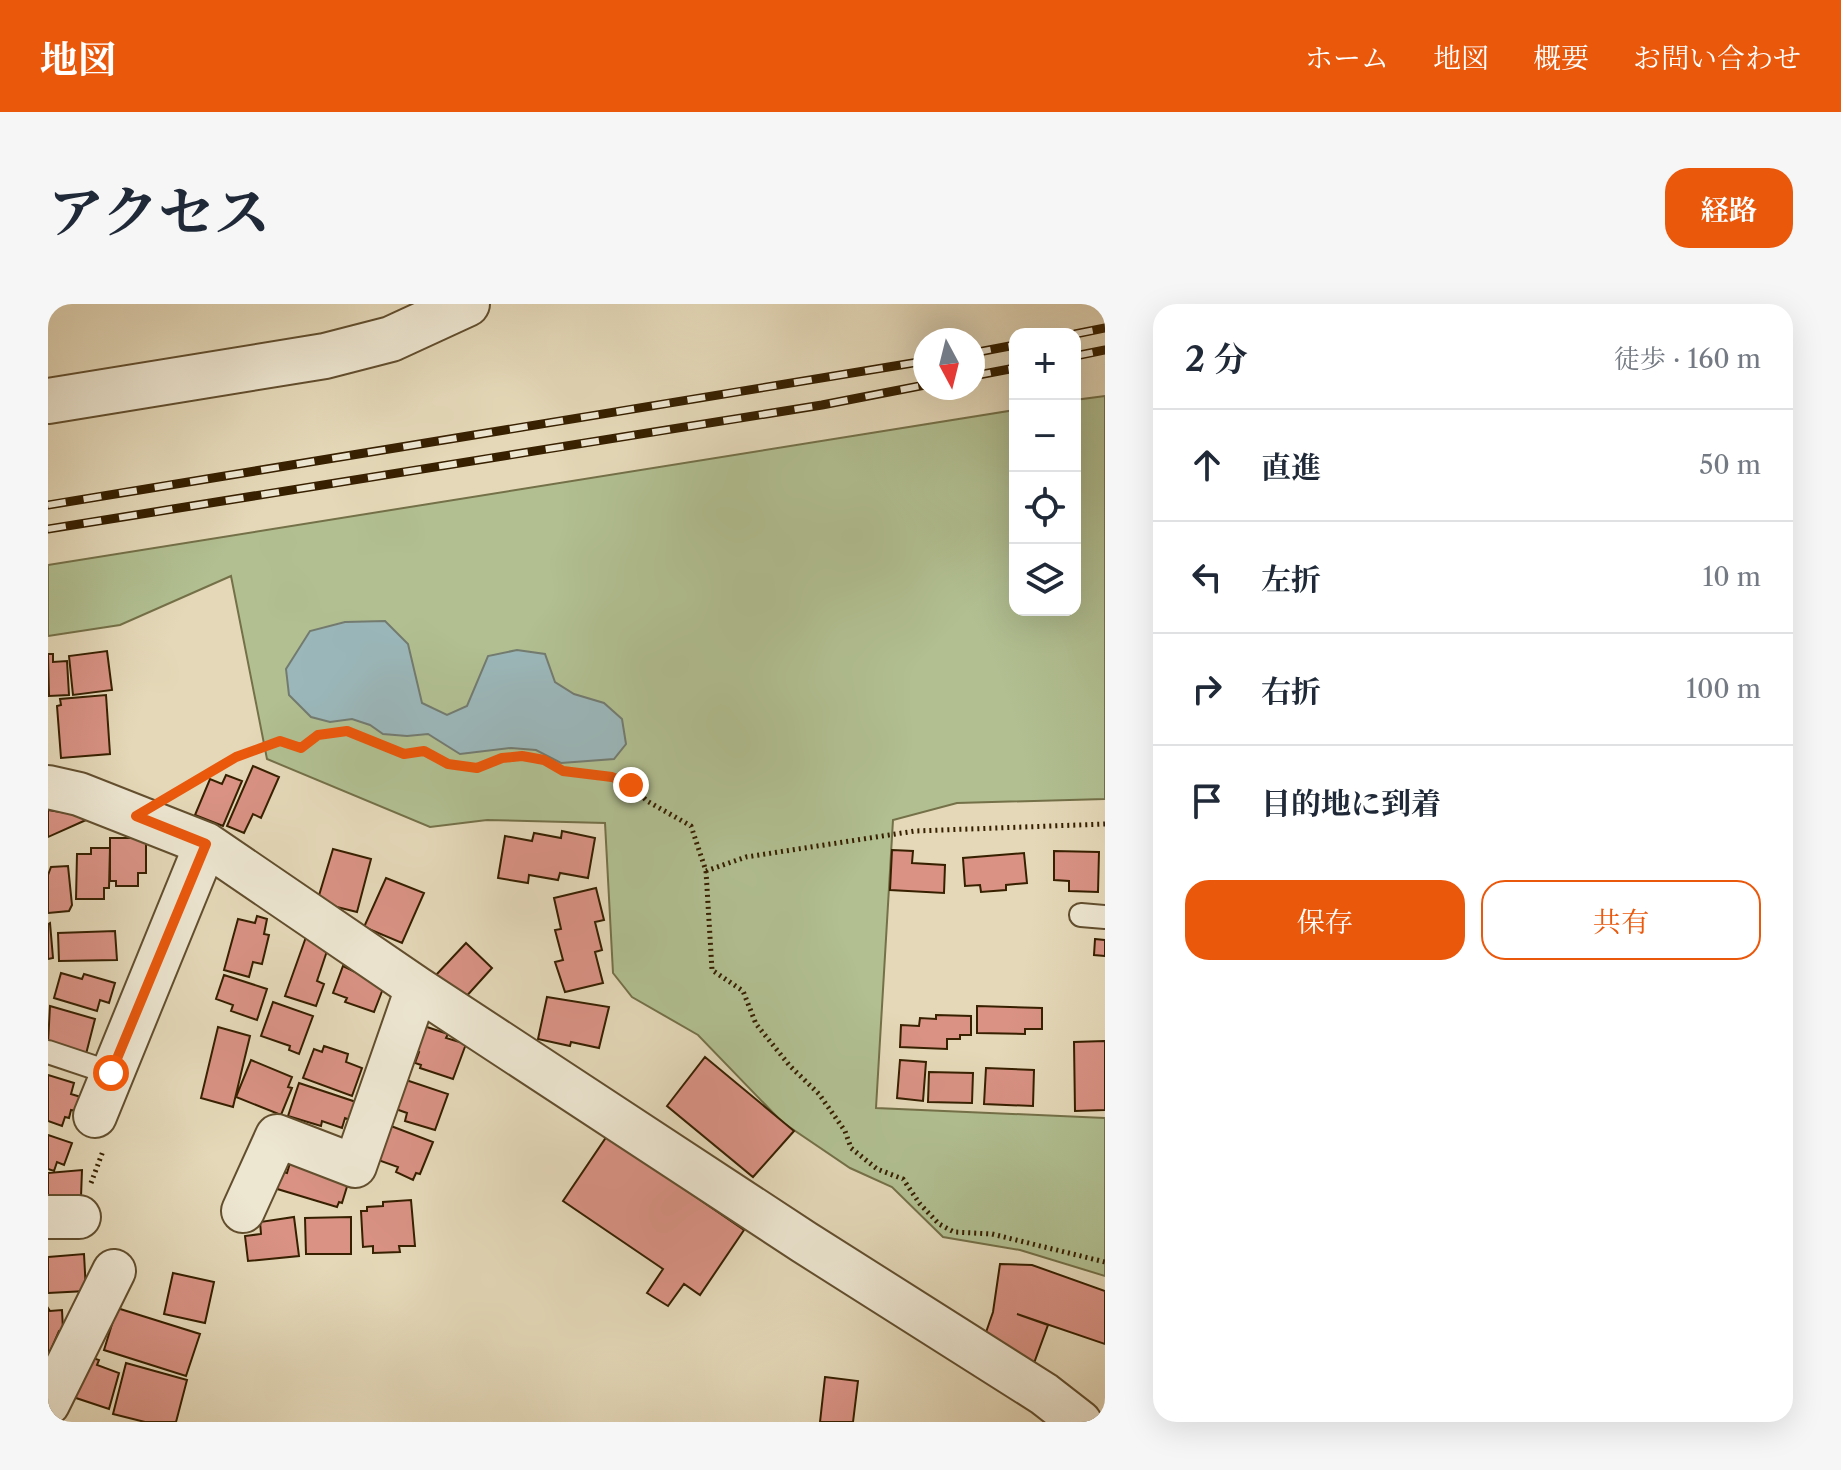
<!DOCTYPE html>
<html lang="ja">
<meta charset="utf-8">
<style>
body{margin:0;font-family:"Libre Caslon Text","Noto Serif JP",serif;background:#f6f6f7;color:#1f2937}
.controls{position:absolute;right:24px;top:24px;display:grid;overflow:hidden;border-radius:16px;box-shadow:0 8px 32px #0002}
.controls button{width:72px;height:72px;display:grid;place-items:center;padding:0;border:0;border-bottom:2px solid #e0e1e3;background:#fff;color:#1f2937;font:40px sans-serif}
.compass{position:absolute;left:865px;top:24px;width:72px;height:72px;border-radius:50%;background:#fff;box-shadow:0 8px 32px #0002;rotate:173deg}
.stop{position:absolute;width:24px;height:24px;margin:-18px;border:6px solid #ea580c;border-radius:50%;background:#fff}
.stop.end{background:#ea580c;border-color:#fff;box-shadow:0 2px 8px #0008}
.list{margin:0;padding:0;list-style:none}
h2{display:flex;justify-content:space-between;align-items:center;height:104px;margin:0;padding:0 32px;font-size:34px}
h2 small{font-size:26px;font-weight:400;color:#747a83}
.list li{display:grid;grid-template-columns:52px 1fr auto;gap:24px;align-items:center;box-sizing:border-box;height:112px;padding:0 32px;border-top:2px solid #e0e1e3}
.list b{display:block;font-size:30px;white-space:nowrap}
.list em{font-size:26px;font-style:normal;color:#747a83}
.actions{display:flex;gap:16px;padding:24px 32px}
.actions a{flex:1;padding:18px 0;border:2px solid #ea580c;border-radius:24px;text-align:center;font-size:28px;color:#ea580c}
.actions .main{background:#ea580c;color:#fff}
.icon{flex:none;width:44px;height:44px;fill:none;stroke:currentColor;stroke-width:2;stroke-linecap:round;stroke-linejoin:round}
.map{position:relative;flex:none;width:1057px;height:1118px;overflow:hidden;border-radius:24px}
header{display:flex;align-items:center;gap:48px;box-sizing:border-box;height:112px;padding:0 40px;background:#ea580c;color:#fff}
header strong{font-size:38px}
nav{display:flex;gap:44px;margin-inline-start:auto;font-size:28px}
.intro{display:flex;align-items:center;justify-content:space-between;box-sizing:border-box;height:192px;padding:0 48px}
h1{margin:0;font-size:56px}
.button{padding:20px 36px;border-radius:24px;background:#ea580c;color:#fff;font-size:28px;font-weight:700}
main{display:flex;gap:48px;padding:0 48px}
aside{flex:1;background:#fff;border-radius:24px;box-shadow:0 8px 32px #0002}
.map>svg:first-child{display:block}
.green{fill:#b1bf91;stroke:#747048;stroke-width:2}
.water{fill:#9bb7ba;stroke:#737b70;stroke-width:2}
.building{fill:#d99284;stroke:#372000;stroke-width:2}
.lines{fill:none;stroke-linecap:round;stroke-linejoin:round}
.service-casing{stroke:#624e2e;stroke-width:26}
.minor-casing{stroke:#624e2e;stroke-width:46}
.tertiary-casing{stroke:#624e2e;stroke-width:48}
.path{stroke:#372000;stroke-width:5;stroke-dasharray:2 4;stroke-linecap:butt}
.service{stroke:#ede6d1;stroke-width:22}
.minor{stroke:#ede6d1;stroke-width:42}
.tertiary{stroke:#ede6d1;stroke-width:44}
.rail-casing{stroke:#372000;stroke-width:9}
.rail{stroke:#ede6d1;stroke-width:6;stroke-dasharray:18;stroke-linecap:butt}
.route{stroke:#ea580c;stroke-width:10}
</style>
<header>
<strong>地図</strong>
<nav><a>ホーム</a><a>地図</a><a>概要</a><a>お問い合わせ</a></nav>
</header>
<div class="intro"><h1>アクセス</h1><a class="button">経路</a></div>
<main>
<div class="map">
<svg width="1057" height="1118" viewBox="0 0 1057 1118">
<rect width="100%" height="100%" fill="#e4d8b8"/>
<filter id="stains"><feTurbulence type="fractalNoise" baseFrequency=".0025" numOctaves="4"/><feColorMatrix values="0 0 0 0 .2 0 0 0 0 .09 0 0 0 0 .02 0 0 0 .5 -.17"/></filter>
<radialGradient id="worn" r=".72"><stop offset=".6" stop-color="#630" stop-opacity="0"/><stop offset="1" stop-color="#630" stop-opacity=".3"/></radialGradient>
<path class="green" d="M 1057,92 L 1057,495 L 909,499 L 845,516 L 828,804 L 1057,814 L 1057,972 L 972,946 L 895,933 L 844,883 L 802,864 L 734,818 L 650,731 L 584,693 L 565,669 L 557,519 L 439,516 L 382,523 L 219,455 L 183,272 L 72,321 L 0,332 L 0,261 L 967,106 L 967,306 L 1027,306 L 1027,96 Z"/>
<path class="water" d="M 337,317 L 360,340 L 374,399 L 399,411 L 419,402 L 440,352 L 469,346 L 497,350 L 507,378 L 526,390 L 556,399 L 574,415 L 578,440 L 566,455 L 513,459 L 488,446 L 463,444 L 412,450 L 380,430 L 359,432 L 335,430 L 322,421 L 304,415 L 282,418 L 263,413 L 241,391 L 238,365 L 262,327 L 297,318 Z"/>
<path class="building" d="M 59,347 L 64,386 L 25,391 L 21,352 Z
M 0,350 L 5,350 L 5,358 L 19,357 L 21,391 L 1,392 Z
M 58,391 L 62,450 L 13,454 L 9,402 L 13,401 L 12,395 Z
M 205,462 L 231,473 L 213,514 L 205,510 L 196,529 L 179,522 Z
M 178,471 L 194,477 L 175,522 L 147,511 L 162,475 L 174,480 Z
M 0,506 L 38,512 L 38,516 L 0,533 Z
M 514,527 L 547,534 L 540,574 L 512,569 L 510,576 L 481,571 L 480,579 L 450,574 L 457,532 L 484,537 L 486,529 L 513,534 Z
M 62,534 L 98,534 L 98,569 L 90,569 L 90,582 L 68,582 L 68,577 L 62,577 Z
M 43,544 L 62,544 L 61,584 L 56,584 L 56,595 L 28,595 L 29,550 L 43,550 Z
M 285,545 L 323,555 L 309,608 L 269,598 Z
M 844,546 L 865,547 L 864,559 L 897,561 L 896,589 L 842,586 Z
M 1006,547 L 1051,548 L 1050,588 L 1021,587 L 1021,577 L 1006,576 Z
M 976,549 L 979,579 L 958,581 L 958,586 L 933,588 L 932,581 L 917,582 L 915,554 Z
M 20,562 L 24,601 L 21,607 L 0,609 L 0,571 L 3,563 Z
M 338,574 L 376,589 L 354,639 L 316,623 Z
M 548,584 L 556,616 L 547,618 L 554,646 L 547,648 L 555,679 L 517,688 L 507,658 L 515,656 L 507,626 L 513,625 L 506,594 Z
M 209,612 L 219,615 L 216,630 L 221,631 L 214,660 L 205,658 L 201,673 L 176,666 L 190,615 L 207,619 Z
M 2,619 L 5,654 L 0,655 L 0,620 Z
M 67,627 L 69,656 L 11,657 L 10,629 Z
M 258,633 L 279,647 L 269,677 L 276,680 L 268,702 L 237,692 Z
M 1047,635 L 1057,636 L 1057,652 L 1046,651 Z
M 418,639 L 444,664 L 415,696 L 388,671 Z
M 295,662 L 336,682 L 326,708 L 297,698 L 299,694 L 285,689 Z
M 13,669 L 34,675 L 36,670 L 67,679 L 61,699 L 52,696 L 49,707 L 6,694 Z
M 176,671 L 219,685 L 209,716 L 183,707 L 185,701 L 168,695 Z
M 499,693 L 561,703 L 551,744 L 523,738 L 522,742 L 490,735 Z
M 225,698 L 265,712 L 251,750 L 241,746 L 242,742 L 213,732 Z
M 2,702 L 47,715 L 38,750 L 0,739 Z
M 929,702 L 994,704 L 994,725 L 977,725 L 977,730 L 929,729 Z
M 888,711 L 923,712 L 923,731 L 912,731 L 912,735 L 899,735 L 899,745 L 852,743 L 853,721 L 871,722 L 872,714 L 888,715 Z
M 373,721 L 400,730 L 398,734 L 418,740 L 405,775 L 372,764 L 373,761 L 367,759 L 371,748 L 364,745 Z
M 170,723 L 202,732 L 185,803 L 153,794 Z
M 1057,737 L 1057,806 L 1027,807 L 1026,738 Z
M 276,742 L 300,750 L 298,758 L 314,764 L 304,792 L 255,774 L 266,745 L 274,748 Z
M 657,753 L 746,827 L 705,873 L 619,802 Z
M 203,756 L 244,773 L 240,783 L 244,784 L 233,811 L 188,793 Z
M 852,756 L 878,758 L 875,797 L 849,794 Z
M 938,764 L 986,766 L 985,802 L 936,800 Z
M 881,768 L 925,769 L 924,799 L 880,798 Z
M 0,771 L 26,779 L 23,790 L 36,794 L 32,808 L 23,806 L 21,814 L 17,813 L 14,822 L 0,817 Z
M 358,776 L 400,790 L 387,826 L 357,817 L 359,809 L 342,803 Z
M 251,779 L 308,798 L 302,816 L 297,814 L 294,824 L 274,817 L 273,822 L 240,812 Z
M 343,822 L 385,838 L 372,870 L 368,869 L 365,876 L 348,868 L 350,863 L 330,856 Z
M 0,831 L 24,839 L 16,861 L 9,858 L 6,867 L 0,865 Z
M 559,832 L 696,926 L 652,991 L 636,980 L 620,1002 L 599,989 L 615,965 L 515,897 Z
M 244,852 L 301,876 L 294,899 L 291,898 L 289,903 L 226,884 L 232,867 L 239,869 Z
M 34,866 L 33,893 L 0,898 L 0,869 Z
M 363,896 L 367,942 L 351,942 L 352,948 L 325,949 L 325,942 L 315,943 L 313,907 L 319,907 L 319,903 L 335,902 L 335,898 Z
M 246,913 L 251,952 L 200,957 L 197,932 L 213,930 L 212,918 Z
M 303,913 L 303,950 L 258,950 L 257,914 Z
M 36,950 L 38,987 L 0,989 L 0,953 Z
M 952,960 L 984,961 L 1057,987 L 1057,1040 L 969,1010 L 1000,1021 L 982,1070 L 935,1037 L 945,1008 Z
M 125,969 L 166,978 L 157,1019 L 116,1010 Z
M 0,1004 L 2,1007 L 14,1006 L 15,1026 L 11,1027 L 2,1048 L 0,1048 Z
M 69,1004 L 152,1030 L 138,1072 L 56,1046 Z
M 36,1051 L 51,1056 L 49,1061 L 71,1069 L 61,1105 L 22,1092 Z
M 78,1059 L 139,1076 L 128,1118 L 97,1118 L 65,1110 Z
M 777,1073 L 810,1077 L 805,1118 L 772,1118 Z"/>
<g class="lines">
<defs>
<path id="service" d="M 1033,611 L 1057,613
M 0,748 L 63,769"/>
<path id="minor" d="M 0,483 L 31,490 L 158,540 L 369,684 L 756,938 L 996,1090 L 1032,1118
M 47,812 L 158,540
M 195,907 L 229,832 L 307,862 L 369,684
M 0,913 L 31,913
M 0,1100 L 66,967"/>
<path id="tertiary" d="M 0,97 L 277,52 L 343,35 L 419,0"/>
</defs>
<use href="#service" class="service-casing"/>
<use href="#minor" class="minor-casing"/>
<use href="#tertiary" class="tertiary-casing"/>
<path class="path" d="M 131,487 L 188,453 L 232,437 L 253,444 L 270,431 L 299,427 L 356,450 L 376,447 L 400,460 L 429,464 L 454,454 L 474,452 L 496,456 L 515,467 L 564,473 L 583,481 L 599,497 L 643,522 L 658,567 L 698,553 L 867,527 L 1057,520
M 658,567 L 664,666 L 695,687 L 708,720 L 742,762 L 771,790 L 797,827 L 803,844 L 829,865 L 855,875 L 872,900 L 891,920 L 906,928 L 944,930 L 1057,958
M 43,879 L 55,847"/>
<use href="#service" class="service"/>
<use href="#minor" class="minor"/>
<use href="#tertiary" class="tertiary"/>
<defs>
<path id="rail" d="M 1027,30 L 1057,24
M 925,49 L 967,41
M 1027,52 L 1057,46
M 925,72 L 967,64
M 0,201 L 877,57
M 0,225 L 774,101 L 877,81"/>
</defs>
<use href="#rail" class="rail-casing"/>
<use href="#rail" class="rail"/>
</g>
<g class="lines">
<path class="route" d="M 63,769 L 158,540 L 88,512 L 188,453 L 232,437 L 253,444 L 270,431 L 299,427 L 356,450 L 376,447 L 400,460 L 429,464 L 454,454 L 474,452 L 496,456 L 515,467 L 564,473 L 583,481"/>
</g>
<rect width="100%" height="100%" filter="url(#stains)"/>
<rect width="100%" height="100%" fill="url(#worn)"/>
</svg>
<div class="controls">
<button>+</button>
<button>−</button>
<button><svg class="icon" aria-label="locate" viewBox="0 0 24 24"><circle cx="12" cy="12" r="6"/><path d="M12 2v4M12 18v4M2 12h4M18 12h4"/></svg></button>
<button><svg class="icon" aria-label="layers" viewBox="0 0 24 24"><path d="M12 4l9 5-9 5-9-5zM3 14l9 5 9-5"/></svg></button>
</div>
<svg class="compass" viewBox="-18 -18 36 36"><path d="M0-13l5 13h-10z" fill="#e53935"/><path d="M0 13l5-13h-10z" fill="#747a83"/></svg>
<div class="stop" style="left:63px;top:769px"></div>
<div class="stop end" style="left:583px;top:481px"></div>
</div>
<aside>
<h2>2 分<small>徒歩 · 160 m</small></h2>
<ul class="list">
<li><svg class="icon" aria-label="ahead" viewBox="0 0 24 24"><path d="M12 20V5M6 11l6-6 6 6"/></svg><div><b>直進</b></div><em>50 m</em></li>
<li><svg class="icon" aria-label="left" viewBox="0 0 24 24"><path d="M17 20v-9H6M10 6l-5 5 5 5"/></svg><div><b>左折</b></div><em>10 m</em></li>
<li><svg class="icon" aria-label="right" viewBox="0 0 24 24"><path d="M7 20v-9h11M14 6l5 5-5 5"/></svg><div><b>右折</b></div><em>100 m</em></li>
<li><svg class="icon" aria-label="arrive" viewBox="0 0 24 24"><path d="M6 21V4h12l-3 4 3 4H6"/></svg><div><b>目的地に到着</b></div></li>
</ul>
<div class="actions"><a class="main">保存</a><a>共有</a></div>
</aside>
</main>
